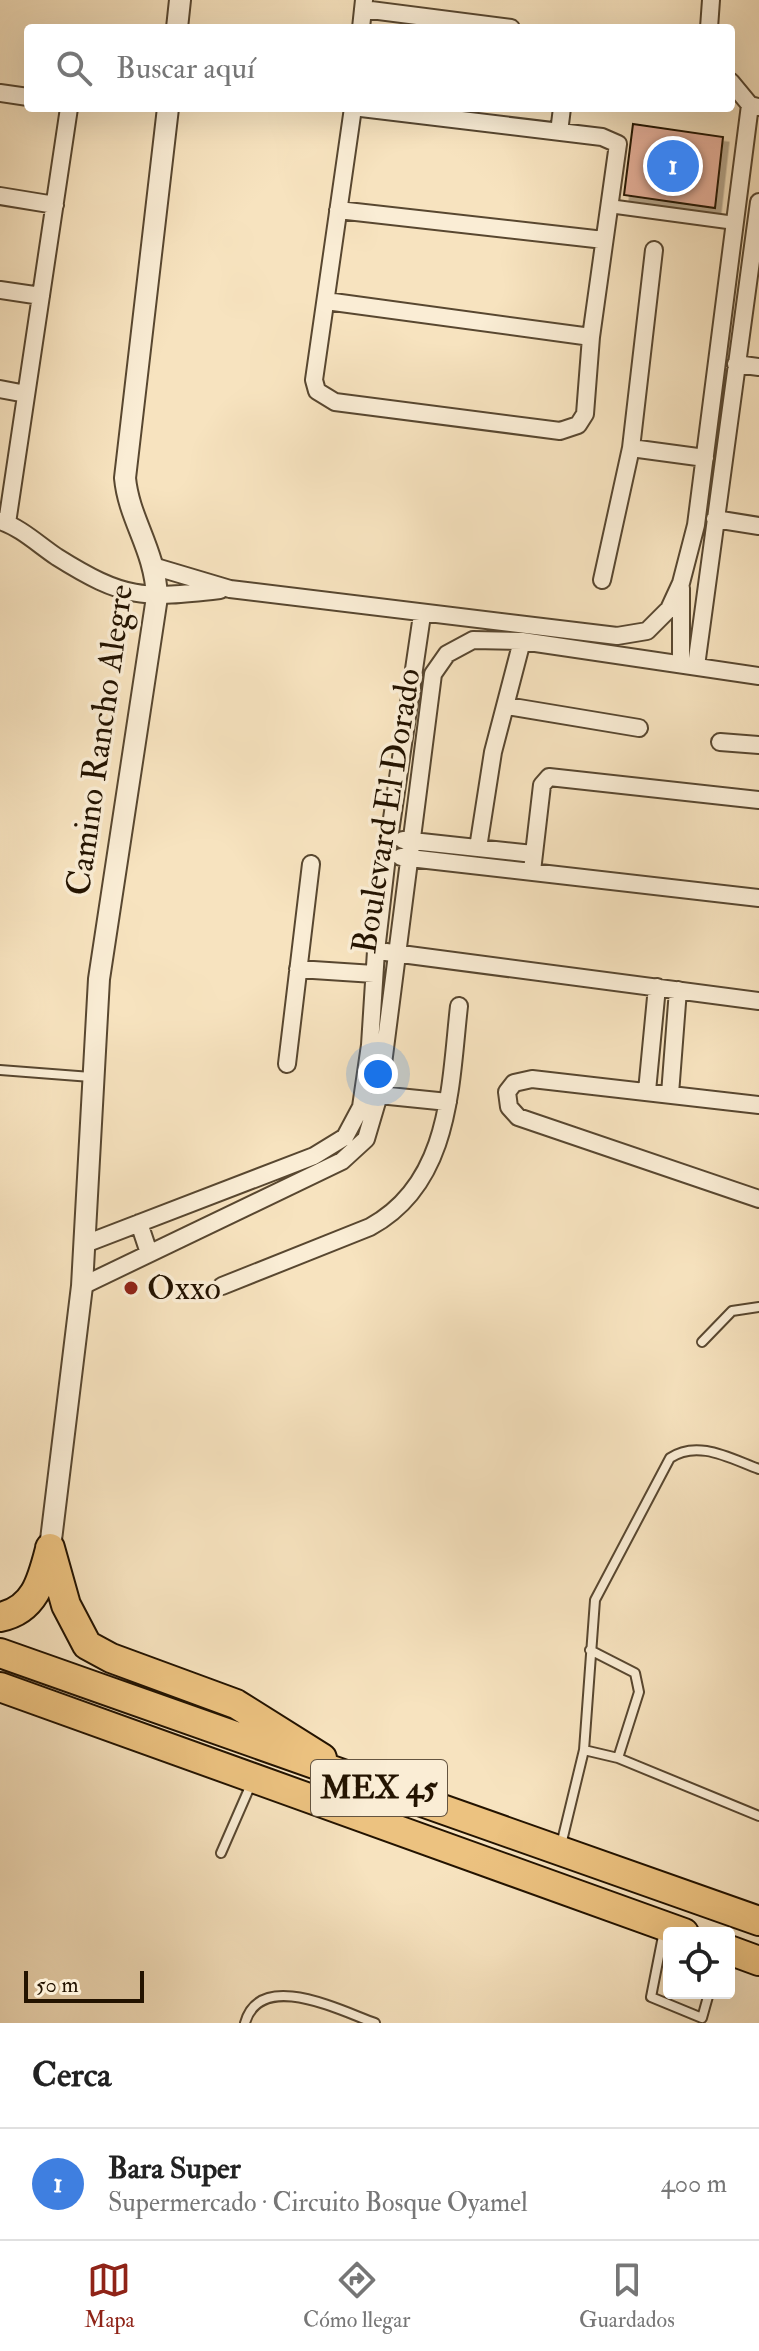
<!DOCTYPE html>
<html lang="es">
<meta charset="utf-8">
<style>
body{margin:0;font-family:"IM FELL Double Pica",serif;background:#f6f6f6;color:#222}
.controls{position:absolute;right:24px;bottom:24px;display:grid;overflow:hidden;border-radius:8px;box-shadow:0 8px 32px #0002}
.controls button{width:72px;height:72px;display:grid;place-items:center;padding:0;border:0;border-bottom:2px solid #e0e0e0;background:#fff;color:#222;font:40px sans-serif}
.scale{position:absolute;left:24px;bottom:20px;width:120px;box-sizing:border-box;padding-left:8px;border:4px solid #231300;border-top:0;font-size:22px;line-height:28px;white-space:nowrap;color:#231300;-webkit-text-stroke:6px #faedd5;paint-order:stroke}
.you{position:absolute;left:378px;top:1074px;width:28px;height:28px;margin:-20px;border:6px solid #fff;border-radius:50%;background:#1a73e8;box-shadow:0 0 0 12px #1a73e833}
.badge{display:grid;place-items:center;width:52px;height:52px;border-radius:50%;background:#8f2418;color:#fff;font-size:26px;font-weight:700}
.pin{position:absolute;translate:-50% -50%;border:4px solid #fff;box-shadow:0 2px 8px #0006}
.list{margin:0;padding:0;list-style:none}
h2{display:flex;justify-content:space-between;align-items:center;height:104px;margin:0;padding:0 32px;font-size:34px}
h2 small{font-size:26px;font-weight:400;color:#767676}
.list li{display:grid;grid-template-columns:52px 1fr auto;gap:24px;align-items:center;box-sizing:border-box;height:112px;padding:0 32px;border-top:2px solid #e0e0e0}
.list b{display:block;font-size:30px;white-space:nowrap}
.list p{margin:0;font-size:26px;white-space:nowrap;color:#767676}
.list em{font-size:26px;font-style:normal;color:#767676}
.icon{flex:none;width:44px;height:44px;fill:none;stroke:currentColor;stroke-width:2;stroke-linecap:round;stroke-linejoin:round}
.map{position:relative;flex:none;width:759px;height:2023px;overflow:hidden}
.search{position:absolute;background:#fff;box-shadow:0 8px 32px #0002;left:24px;right:24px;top:24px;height:88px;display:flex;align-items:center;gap:20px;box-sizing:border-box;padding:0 28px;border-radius:8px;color:#767676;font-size:30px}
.sheet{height:216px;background:#fff}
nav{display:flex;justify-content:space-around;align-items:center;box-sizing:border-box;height:112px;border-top:2px solid #e0e0e0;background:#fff;font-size:22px;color:#767676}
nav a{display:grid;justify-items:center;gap:4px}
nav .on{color:#8f2418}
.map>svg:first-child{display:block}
.building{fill:#e9b39e;stroke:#231300;stroke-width:2;filter:url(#shadow)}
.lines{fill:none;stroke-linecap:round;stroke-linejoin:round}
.service-casing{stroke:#584730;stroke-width:12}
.pedestrian-casing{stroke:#584730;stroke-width:16}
.minor-casing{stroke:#584730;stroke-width:20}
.tertiary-casing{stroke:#584730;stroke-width:24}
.trunk-casing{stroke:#231300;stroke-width:32}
.service{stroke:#faedd5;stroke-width:8}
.pedestrian{stroke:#faedd5;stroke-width:12}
.minor{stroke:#faedd5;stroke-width:16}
.tertiary{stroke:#faedd5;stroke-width:20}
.trunk{stroke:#ecc280;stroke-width:28}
.poi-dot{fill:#8f2418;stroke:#faedd5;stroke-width:3}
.labels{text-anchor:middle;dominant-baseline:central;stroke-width:7;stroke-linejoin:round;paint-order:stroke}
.shield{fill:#faedd5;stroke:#645440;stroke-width:2}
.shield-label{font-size:32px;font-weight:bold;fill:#231300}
.street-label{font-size:34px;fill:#231300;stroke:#faedd5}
.poi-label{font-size:34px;fill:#231300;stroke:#faedd5;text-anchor:start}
</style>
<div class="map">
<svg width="759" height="2023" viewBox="0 0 759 2023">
<defs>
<filter id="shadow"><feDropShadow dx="5.5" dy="5.5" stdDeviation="0" flood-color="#0004"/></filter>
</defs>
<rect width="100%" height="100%" fill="#f7e3bf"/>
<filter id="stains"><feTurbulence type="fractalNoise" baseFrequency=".0025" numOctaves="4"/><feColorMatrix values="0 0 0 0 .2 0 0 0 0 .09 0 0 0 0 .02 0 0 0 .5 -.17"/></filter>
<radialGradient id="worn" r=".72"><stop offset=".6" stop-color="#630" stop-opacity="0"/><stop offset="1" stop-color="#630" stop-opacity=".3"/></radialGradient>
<path class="building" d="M 633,124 L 723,137 L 715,208 L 624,195 Z"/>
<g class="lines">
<defs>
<path id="service" d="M 0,1070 L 91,1077
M 702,1342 L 732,1311 L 759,1307
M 584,1750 L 618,1758 L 639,1692 L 635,1673 L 590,1650
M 618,1758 L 759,1816
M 561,1845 L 584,1750 L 595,1600 L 670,1458 C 698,1439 731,1459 759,1469
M 221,1853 L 252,1782
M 664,1931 L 651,1997 L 702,2018 L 709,1993
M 245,2023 C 260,1969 341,2011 375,2023"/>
<path id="pedestrian" d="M 609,206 L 735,223"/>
<path id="minor" d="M 363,9 L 511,28
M 361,28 L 364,0
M 709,28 L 711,0
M 731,82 L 750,105 L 758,107
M 0,93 L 28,97
M 353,108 L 314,380 L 317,391 L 335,402 L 560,431 L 578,425 L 585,414 L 591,337 L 618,144 L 602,137 L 361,108
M 559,132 L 562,108
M 0,196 L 55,205
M 338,210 L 604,240
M 0,290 L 41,296
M 326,301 L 591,337
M 736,364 L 759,367
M 0,389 L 26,394
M 631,448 L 705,458
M 715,519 L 759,526
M 0,521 C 20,527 39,545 57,557 C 124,599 143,599 220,590
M 7,523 L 69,108
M 156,567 L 230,589 L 617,636 L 647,631 L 669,609 L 681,583 L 696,525 L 750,105
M 602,580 L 631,448 L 654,250
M 681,664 L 681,588
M 696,666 L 759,202
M 507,706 L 639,728
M 720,742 L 759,745
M 403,840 L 533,854
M 478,848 L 493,752 L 522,641
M 401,857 L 759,898
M 532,871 L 542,785 L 549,777 L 759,800
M 386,952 L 759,1001
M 298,969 L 374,974
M 287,1064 L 311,864
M 647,1091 L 657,987
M 670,1094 L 678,990
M 379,1095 L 448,1102
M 759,1105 L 532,1079 L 514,1083 L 507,1092 L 509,1107 L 518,1117 L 759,1199
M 139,1223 L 149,1253
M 85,1244 L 314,1156 L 345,1137 L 361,1107 L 370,1045 L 376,951 L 389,839 L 422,615
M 82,1286 L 342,1161 L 366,1139 L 379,1095 L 433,674 L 447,654 L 473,640 L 522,641 L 759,676
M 222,1286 L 370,1227 C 451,1183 450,1086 459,1006"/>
<path id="tertiary" d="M 177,28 L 180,0
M 50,1548 L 82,1286 L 99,979 L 157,597 C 155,549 129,520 125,478 L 168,108"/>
<path id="trunk" d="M 50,1548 L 66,1605 L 87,1645 L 111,1658 L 236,1704 L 322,1758
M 0,1617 C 35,1610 42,1580 50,1549
M 0,1653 L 759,1921
M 0,1687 L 684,1933
M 729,1950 L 759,1961"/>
</defs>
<use href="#service" class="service-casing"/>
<use href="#pedestrian" class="pedestrian-casing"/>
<use href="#minor" class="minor-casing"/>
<use href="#tertiary" class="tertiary-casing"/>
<use href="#trunk" class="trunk-casing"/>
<use href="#service" class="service"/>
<use href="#pedestrian" class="pedestrian"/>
<use href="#minor" class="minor"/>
<use href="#tertiary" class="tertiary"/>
<use href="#trunk" class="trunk"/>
</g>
<circle class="poi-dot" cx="131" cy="1288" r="8"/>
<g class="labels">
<rect class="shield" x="311" y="1760" width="136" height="56" rx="6"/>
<g class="shield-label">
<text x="379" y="1788">MEX 45</text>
</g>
<g class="street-label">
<text transform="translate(100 740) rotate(-82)">Camino Rancho Alegre</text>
<text transform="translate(387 811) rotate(-81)">Boulevard El Dorado</text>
</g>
<g class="poi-label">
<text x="147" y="1288">Oxxo</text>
</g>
</g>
<rect width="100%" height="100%" filter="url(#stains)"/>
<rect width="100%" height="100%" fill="url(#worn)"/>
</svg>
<div class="controls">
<button><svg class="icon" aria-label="locate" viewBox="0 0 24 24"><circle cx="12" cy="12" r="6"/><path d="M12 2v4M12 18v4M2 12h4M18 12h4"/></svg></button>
</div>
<div class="scale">50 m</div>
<div class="you"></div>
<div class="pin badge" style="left:673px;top:166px;background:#3f7fe0">1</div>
<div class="search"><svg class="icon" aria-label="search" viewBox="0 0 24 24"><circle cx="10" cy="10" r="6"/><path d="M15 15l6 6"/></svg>Buscar aquí</div>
</div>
<section class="sheet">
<h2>Cerca<small></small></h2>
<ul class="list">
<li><span class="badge" style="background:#3f7fe0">1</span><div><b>Bara Super</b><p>Supermercado · Circuito Bosque Oyamel</p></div><em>400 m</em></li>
</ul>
</section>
<nav>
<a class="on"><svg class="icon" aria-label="map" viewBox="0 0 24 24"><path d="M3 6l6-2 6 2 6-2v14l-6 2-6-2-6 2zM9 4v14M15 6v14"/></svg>Mapa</a>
<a><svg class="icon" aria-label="directions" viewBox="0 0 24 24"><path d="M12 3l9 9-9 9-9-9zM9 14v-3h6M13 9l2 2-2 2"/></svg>Cómo llegar</a>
<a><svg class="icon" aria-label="saved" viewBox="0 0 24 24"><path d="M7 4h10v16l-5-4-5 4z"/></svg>Guardados</a>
</nav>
